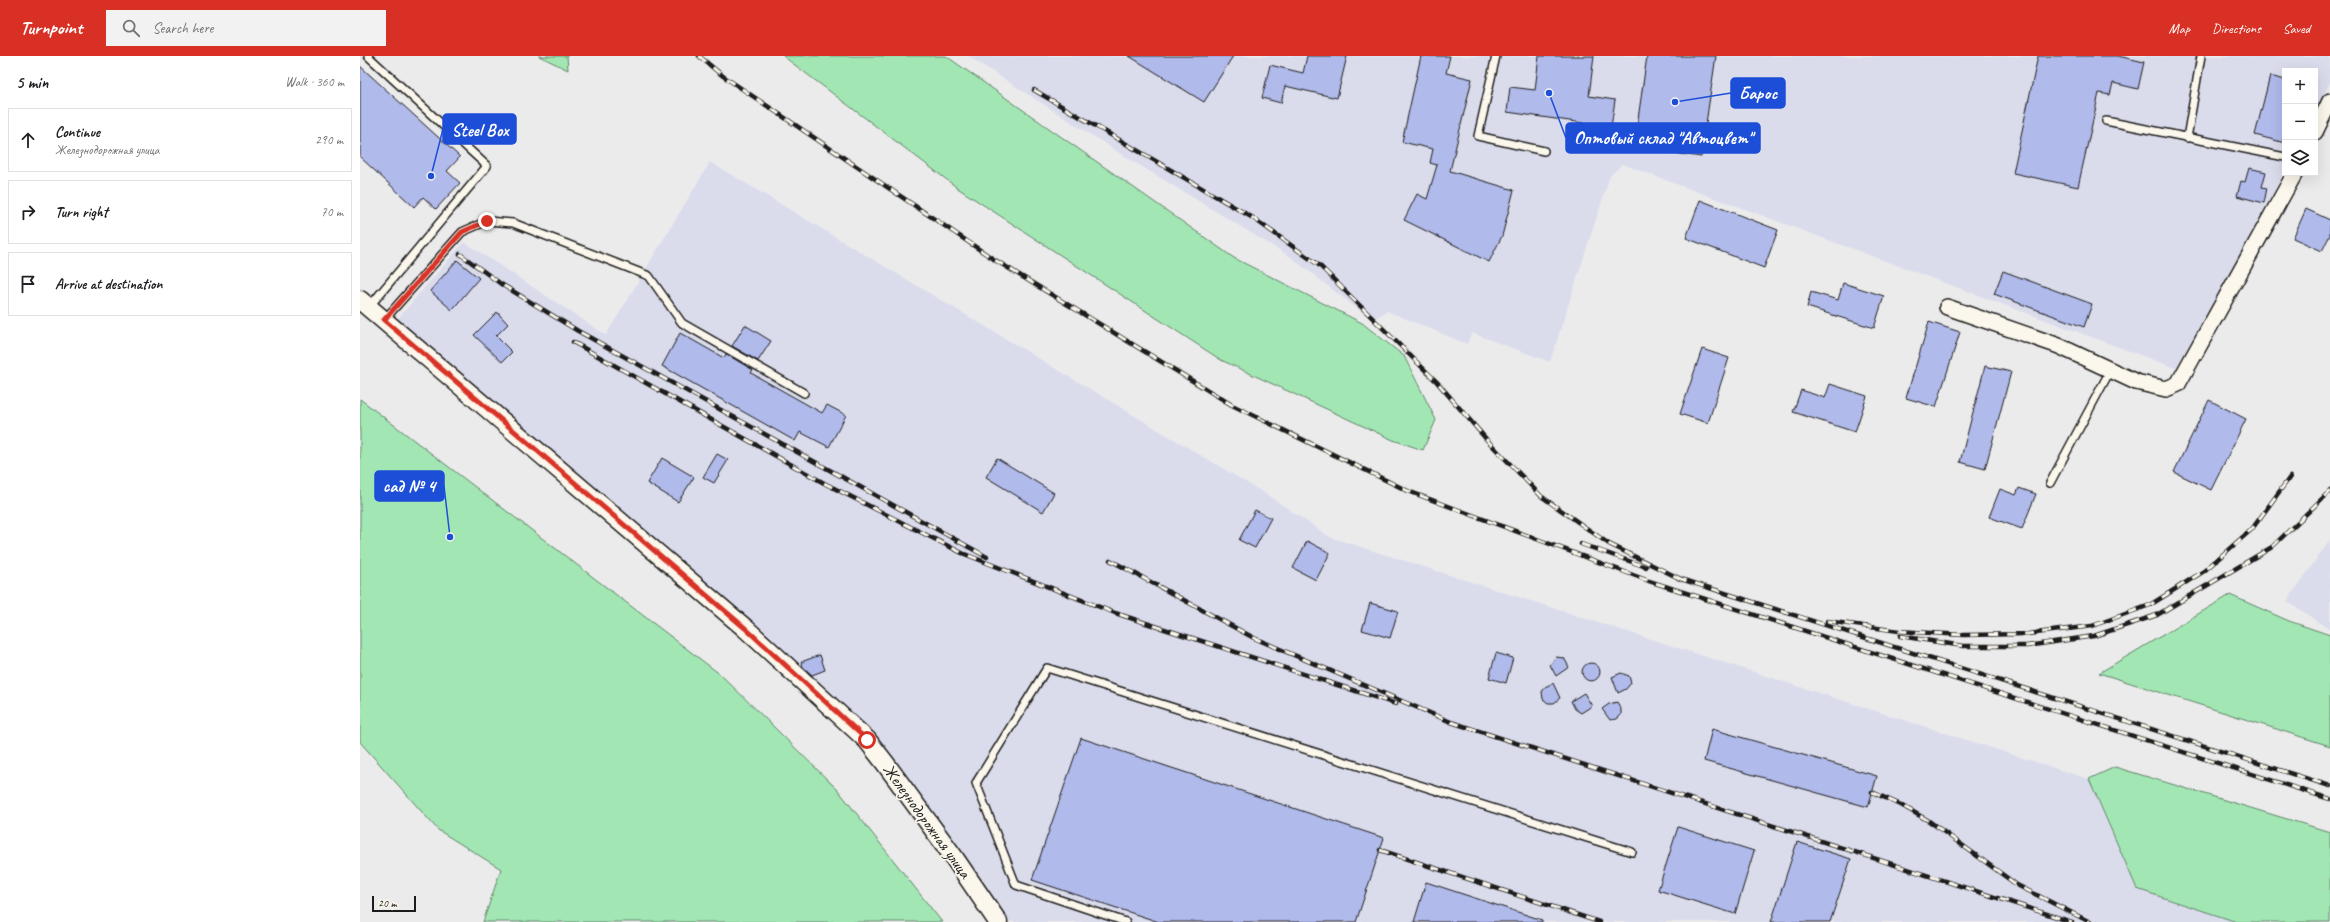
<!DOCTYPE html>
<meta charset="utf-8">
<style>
body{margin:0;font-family:Caveat,sans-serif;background:#f2f2f2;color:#202124}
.controls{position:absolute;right:12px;top:12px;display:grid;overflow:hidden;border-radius:0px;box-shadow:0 4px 16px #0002}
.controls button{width:36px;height:36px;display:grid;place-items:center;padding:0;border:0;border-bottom:1px solid #e0e0e0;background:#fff;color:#202124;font:20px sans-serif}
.scale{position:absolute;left:12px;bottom:10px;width:44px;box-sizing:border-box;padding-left:4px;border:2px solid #1c1c1c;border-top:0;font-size:11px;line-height:14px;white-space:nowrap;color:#1c1c1c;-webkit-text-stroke:3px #fbf7ec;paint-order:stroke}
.stop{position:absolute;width:12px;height:12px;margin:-9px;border:3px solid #d93025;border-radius:50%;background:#fff}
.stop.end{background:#d93025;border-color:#fff;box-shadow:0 1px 4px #0008}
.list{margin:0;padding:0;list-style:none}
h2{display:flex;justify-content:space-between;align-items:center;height:52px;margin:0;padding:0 16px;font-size:17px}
h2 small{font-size:13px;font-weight:400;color:#757577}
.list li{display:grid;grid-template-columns:26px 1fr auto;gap:12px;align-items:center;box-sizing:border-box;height:64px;margin:0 8px 8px;padding:0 8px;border:1px solid #e0e0e0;border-radius:0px}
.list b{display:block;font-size:15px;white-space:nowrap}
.list p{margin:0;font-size:13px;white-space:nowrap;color:#757577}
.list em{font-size:13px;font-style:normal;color:#757577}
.icon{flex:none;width:22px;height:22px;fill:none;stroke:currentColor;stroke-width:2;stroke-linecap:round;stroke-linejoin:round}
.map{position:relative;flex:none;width:1970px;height:866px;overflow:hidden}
header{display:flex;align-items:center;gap:24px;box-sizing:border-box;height:56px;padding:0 20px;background:#d93025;color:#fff}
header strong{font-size:19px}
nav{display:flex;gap:22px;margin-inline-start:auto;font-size:14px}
.search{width:280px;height:36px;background:#f2f2f2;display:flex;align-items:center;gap:10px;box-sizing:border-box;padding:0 14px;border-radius:0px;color:#757577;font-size:15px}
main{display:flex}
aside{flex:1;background:#fff}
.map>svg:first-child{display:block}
.built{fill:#dadcec}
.green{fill:#a2e7b3;stroke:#5f8268}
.building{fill:#b0baeb;stroke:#1c1c1c}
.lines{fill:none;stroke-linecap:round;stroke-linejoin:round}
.service-casing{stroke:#1c1c1c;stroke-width:10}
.minor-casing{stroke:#1c1c1c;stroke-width:18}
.tertiary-casing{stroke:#1c1c1c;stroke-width:21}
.service{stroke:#fbf7ec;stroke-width:7}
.minor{stroke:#fbf7ec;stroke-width:15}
.tertiary{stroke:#fbf7ec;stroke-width:18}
.rail-casing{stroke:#1c1c1c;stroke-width:4.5}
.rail{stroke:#fbf7ec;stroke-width:3;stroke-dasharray:9;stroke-linecap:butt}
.route{stroke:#d93025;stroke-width:5}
.labels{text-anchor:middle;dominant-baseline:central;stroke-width:3.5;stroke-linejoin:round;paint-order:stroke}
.street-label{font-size:17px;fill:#1c1c1c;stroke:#fbf7ec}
.leader{fill:none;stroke:#1d4ed8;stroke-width:1.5}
.callout-dot{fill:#1d4ed8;stroke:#fbf7ec;stroke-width:1.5}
.callout{fill:#1d4ed8;stroke:#1d4ed8;stroke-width:1.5}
.callout-label{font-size:18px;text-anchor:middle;font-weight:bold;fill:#fff}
</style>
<header>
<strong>Turnpoint</strong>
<div class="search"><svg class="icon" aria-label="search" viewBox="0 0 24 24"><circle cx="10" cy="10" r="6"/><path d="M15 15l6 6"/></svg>Search here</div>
<nav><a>Map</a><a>Directions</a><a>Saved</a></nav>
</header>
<main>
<aside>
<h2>5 min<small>Walk · 360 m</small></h2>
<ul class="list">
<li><svg class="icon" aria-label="ahead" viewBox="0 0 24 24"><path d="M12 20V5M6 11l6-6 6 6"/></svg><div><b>Continue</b><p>Железнодорожная улица</p></div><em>290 m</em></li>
<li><svg class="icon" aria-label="right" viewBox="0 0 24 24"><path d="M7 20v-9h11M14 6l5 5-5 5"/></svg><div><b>Turn right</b></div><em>70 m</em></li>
<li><svg class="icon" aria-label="arrive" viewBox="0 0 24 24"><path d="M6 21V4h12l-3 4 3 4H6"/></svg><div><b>Arrive at destination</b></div></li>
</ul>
</aside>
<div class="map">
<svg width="1970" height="866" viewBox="0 0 1970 866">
<rect width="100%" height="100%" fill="#ecebec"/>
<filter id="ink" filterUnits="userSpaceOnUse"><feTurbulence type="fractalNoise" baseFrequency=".025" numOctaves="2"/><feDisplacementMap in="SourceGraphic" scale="8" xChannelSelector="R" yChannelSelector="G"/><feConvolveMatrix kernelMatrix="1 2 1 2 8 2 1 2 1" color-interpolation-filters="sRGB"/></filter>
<g filter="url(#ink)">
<path class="built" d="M 608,0 L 1970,0 L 1970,27 L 1955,56 L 1955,15 L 1925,15 L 1925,115 L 1818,313 L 1262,108 L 1250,120 L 1190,306 L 1112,277 L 1107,288 L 1027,255 L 1012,264 L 929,200 L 756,95 Z
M 350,106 L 909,440 L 970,481 L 1729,723 L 1777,833 L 1877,866 L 638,866 L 485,664 L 34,267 L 104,186 L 246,279 Z
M 1970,484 L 1970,574 L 1927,545 Z"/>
<path class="green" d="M 179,0 L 207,0 L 208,14 Z
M 423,0 L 586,0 L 874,202 L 1002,267 L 1044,300 L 1076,364 L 1063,394 L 1033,384 L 861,304 L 599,133 Z
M 0,343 L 361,619 L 478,734 L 582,866 L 123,866 L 141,813 L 78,774 L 0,686 Z
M 1870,539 L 1929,565 L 1970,579 L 1970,690 L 1739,617 Z
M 1755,711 L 1970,776 L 1970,866 L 1877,866 L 1777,833 L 1729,723 Z"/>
<path class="building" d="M 769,0 L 873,0 L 844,46 Z
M 947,0 L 987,0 L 977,42 L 925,30 L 921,47 L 902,42 L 910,9 L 943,17 Z
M 1061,0 L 1090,0 L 1086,17 L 1112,23 L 1090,115 L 1154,134 L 1142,180 L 1129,206 L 1044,164 L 1057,138 L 1067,143 L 1077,109 L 1070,107 L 1073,93 L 1042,86 Z
M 1179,0 L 1234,0 L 1229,40 L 1255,44 L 1251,71 L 1147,56 L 1150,31 L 1175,34 Z
M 1287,0 L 1356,0 L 1341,101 L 1274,91 Z
M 1678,0 L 1758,0 L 1784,6 L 1778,33 L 1753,27 L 1750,39 L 1739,37 L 1718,131 L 1653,117 Z
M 0,10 L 100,101 L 87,115 L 100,127 L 76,153 L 63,141 L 54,151 L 0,101 Z
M 1910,20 L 1925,24 L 1925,87 L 1895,79 Z
M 1889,112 L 1906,116 L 1902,131 L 1907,132 L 1904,147 L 1877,140 L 1881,125 L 1885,126 Z
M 1340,144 L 1418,174 L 1404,212 L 1326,182 Z
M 1946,153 L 1970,164 L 1970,179 L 1962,195 L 1933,182 Z
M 97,204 L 119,222 L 92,254 L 70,235 Z
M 1643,215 L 1732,248 L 1724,271 L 1634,238 Z
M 1483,227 L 1524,240 L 1514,272 L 1447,251 L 1451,236 L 1478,244 Z
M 137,256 L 148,268 L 136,280 L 152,296 L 142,306 L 114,279 Z
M 1569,266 L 1600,276 L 1576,351 L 1546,342 Z
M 385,269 L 411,285 L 398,305 L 372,290 Z
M 320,277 L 364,302 L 366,298 L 393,314 L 391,317 L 462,357 L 467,349 L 486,359 L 469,391 L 440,376 L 435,385 L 302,310 Z
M 1342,293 L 1369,302 L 1348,367 L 1320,358 Z
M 1625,310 L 1651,316 L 1625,413 L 1600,406 Z
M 1470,328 L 1507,340 L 1495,376 L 1433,356 L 1441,334 L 1465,342 Z
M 1849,344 L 1886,363 L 1851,434 L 1814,416 Z
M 357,398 L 368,404 L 354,427 L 343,421 Z
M 302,402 L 334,421 L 318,446 L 287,427 Z
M 637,402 L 694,437 L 683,456 L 626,421 Z
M 1659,432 L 1676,438 L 1662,473 L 1629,461 L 1640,433 L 1656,439 Z
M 895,454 L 911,462 L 895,492 L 879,484 Z
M 947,485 L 970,497 L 956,524 L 933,512 Z
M 1010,547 L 1038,555 L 1030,582 L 1002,574 Z
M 1136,597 L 1153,602 L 1146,627 L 1129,622 Z
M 460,599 L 465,614 L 452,619 L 443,611 L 441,606 Z
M 1196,601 L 1204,602 L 1209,611 L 1196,620 L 1190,609 Z
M1222 616a9 9 0 1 1 18 0a9 9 0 1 1-18 0Z
M 1261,617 L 1269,620 L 1271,627 L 1266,633 L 1258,637 L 1252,621 Z
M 1193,627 L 1200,642 L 1194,647 L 1188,647 L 1183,643 L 1182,636 L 1185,631 Z
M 1224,637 L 1232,650 L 1221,657 L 1215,653 L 1211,645 Z
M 1257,646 L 1261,653 L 1261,659 L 1257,663 L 1250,664 L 1242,653 L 1249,648 Z
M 1352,673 L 1517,720 L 1508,751 L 1344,705 Z
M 721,682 L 1024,782 L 996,866 L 799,866 L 672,824 Z
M 1318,771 L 1394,795 L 1375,858 L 1298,834 Z
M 1437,786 L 1491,803 L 1470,866 L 1411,866 Z
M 1066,826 L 1182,864 L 1182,866 L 1054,866 Z"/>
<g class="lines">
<defs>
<path id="service" d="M 8,0 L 127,110 L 9,251
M 1136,0 L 1118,80 L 1184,95
M 1746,65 L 1925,101
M 1827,82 L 1841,0
M 24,264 L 102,176 L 127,165 L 153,167 L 289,220 L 322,267 L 444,337
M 1690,427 L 1751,313
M 766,866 L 656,829 L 616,727 L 687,612 L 1272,796"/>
<path id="minor" d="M 1955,76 L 1970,45
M 1587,251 L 1699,290 L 1776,326 L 1806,333 L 1818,328 L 1935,117"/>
<path id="tertiary" d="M 0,244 L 385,572 L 507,684 L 525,707 L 593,800 L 638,866"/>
</defs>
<use href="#service" class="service-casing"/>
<use href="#minor" class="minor-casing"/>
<use href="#tertiary" class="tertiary-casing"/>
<use href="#service" class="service"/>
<use href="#minor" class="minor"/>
<use href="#tertiary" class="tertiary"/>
<defs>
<path id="rail" d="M 339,0 L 363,20 L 635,204 L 872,349 L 1048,435 L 1289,525 L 1970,743
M 674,34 L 893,162 L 960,210 L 1077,326 L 1127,384 L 1181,440 L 1249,488 L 1323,524
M 100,198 L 141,228 L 218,275 L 627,501
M 213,286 L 464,427 L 602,497 L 755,557 L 1036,648
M 1221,488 L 1286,511
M 750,504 L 894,582 L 1091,666 L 1712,866
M 1318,522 L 1970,730
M 1467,565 L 1539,575 L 1603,579 L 1668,578 L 1732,570 L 1790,549 L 1844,515 L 1892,473 L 1930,421
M 1540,580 L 1603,590 L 1667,590 L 1734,580 L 1797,559 L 1912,491 L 1970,435
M 1512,736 L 1541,749 L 1569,765 L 1657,829 L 1730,866
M 1020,794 L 1239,866"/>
</defs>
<use href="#rail" class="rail-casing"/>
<use href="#rail" class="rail"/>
</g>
</g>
<g class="lines" filter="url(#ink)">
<path class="route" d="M 127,165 L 102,176 L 24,264 L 385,572 L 507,684"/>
</g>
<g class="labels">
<g class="street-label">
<text transform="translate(567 765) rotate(54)">Железнодорожная улица</text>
</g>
</g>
<path class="leader" d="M1315 46L1371 37M71 120L83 73M1189 37L1206 82M90 481L84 430"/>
<g class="callout-dot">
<circle cx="1315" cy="46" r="4"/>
<circle cx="71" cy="120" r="4"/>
<circle cx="1189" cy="37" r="4"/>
<circle cx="90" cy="481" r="4"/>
</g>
<g class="callout">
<rect x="1371" y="22" width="54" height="30" rx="4"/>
<rect x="83" y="58" width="73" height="30" rx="4"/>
<rect x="1206" y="67" width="194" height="30" rx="4"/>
<rect x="15" y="415" width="69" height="30" rx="4"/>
</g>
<g class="callout-label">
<text x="1398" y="43">Барос</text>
<text x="120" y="80">Steel Box</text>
<text x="1303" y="88">Оптовый склад "Автоцвет"</text>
<text x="49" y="436">сад № 4</text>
</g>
</svg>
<div class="controls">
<button>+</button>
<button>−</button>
<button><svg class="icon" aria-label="layers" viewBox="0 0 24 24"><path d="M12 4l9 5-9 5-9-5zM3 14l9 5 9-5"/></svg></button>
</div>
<div class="scale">20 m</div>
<div class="stop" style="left:507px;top:684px"></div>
<div class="stop end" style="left:127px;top:165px"></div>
</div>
</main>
